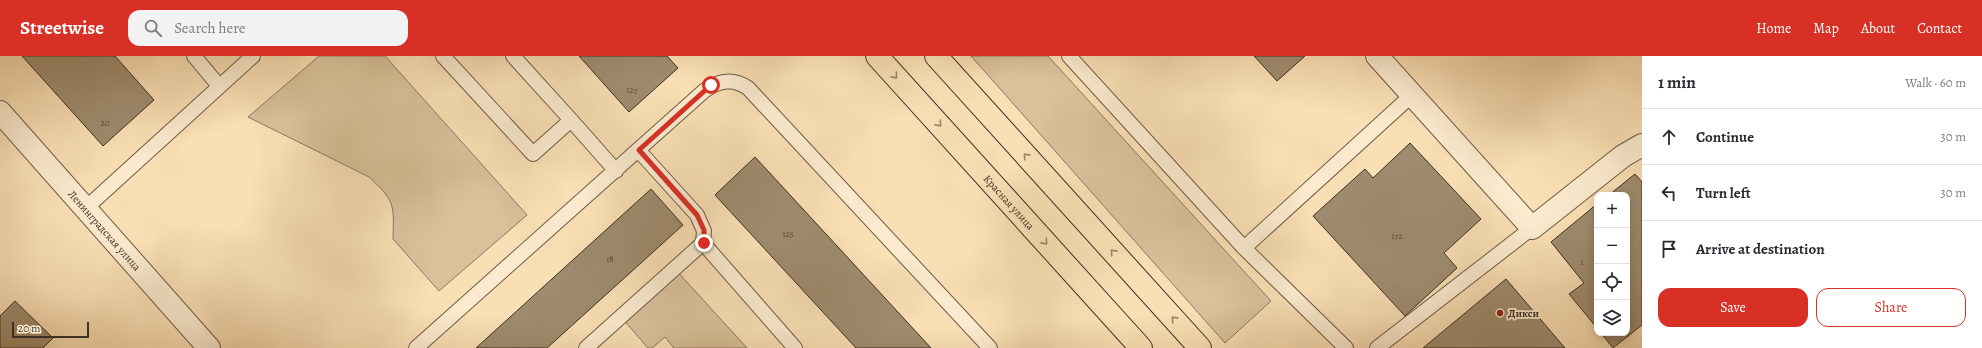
<!DOCTYPE html>
<meta charset="utf-8">
<style>
body{margin:0;font-family:Alegreya,serif;background:#f2f2f3;color:#2b2b33}
.controls{position:absolute;right:12px;bottom:12px;display:grid;overflow:hidden;border-radius:8px;box-shadow:0 2px 10px #0003}
.controls button{width:36px;height:36px;display:grid;place-items:center;padding:0;border:0;border-bottom:1px solid #e1e1e2;background:#fff;color:#2b2b33;font:20px sans-serif}
.scale{position:absolute;left:12px;bottom:10px;width:77px;box-sizing:border-box;padding-left:4px;border:2px solid #3d2f22;border-top:0;font-size:11px;line-height:14px;white-space:nowrap;color:#3d2f22;-webkit-text-stroke:3px #fbeace;paint-order:stroke}
.stop{position:absolute;width:12px;height:12px;margin:-9px;border:3px solid #d93025;border-radius:50%;background:#fff}
.stop.end{background:#d93025;border-color:#fff;box-shadow:0 1px 4px #0008}
.list{margin:0;padding:0;list-style:none}
h2{display:flex;justify-content:space-between;align-items:center;height:52px;margin:0;padding:0 16px;font-size:17px}
h2 small{font-size:13px;font-weight:400;color:#7c7c81}
.list li{display:grid;grid-template-columns:26px 1fr auto;gap:12px;align-items:center;box-sizing:border-box;height:56px;padding:0 16px;border-top:1px solid #e1e1e2}
.list b{display:block;font-size:15px;white-space:nowrap}
.list em{font-size:13px;font-style:normal;color:#7c7c81}
.actions{display:flex;gap:8px;padding:12px 16px}
.actions a{flex:1;padding:9px 0;border:1px solid #d93025;border-radius:12px;text-align:center;font-size:14px;color:#d93025}
.actions .main{background:#d93025;color:#fff}
.icon{flex:none;width:22px;height:22px;fill:none;stroke:currentColor;stroke-width:2;stroke-linecap:round;stroke-linejoin:round}
.map{position:relative;flex:none;width:1642px;height:292px;overflow:hidden}
header{display:flex;align-items:center;gap:24px;box-sizing:border-box;height:56px;padding:0 20px;background:#d93025;color:#fff}
header strong{font-size:19px}
nav{display:flex;gap:22px;margin-inline-start:auto;font-size:14px}
.search{width:280px;height:36px;background:#f2f2f3;display:flex;align-items:center;gap:10px;box-sizing:border-box;padding:0 14px;border-radius:12px;color:#7c7c81;font-size:15px}
main{display:flex}
aside{flex:1;background:#fff}
.map>svg:first-child{display:block}
.green{fill:#d9c19b;stroke:#8b785e}
.building{fill:#9f8b6e;stroke:#3d2f22}
.lines{fill:none;stroke-linecap:round;stroke-linejoin:round}
.service-casing{stroke:#6c5b46;stroke-width:16}
.minor-casing{stroke:#6c5b46;stroke-width:24}
.trunk-casing{stroke:#3d2f22;stroke-width:24}
.service{stroke:#fbeace;stroke-width:14}
.minor{stroke:#fbeace;stroke-width:22}
.trunk{stroke:#f9dfb4;stroke-width:22}
.oneway{stroke:#9b876b}
.route{stroke:#d93025;stroke-width:5}
.poi-dot{fill:#8f2418;stroke:#fbeace;stroke-width:1.5}
.labels{text-anchor:middle;dominant-baseline:central;stroke-width:3.5;stroke-linejoin:round;paint-order:stroke}
.number-label{font-size:9px;fill:#564635}
.street-label{font-size:11px;fill:#3d2f22;stroke:#fbeace}
.poi-label{font-size:11px;font-weight:bold;fill:#3d2f22;stroke:#fbeace;text-anchor:start}
</style>
<header>
<strong>Streetwise</strong>
<div class="search"><svg class="icon" aria-label="search" viewBox="0 0 24 24"><circle cx="10" cy="10" r="6"/><path d="M15 15l6 6"/></svg>Search here</div>
<nav><a>Home</a><a>Map</a><a>About</a><a>Contact</a></nav>
</header>
<main>
<div class="map">
<svg width="1642" height="292" viewBox="0 0 1642 292">
<rect width="100%" height="100%" fill="#f9dfb4"/>
<filter id="stains"><feTurbulence type="fractalNoise" baseFrequency=".005" numOctaves="4"/><feColorMatrix values="0 0 0 0 .2 0 0 0 0 .09 0 0 0 0 .02 0 0 0 .5 -.17"/></filter>
<radialGradient id="worn" r=".72"><stop offset=".6" stop-color="#630" stop-opacity="0"/><stop offset="1" stop-color="#630" stop-opacity=".3"/></radialGradient>
<path class="green" d="M 319,0 L 385,0 L 527,159 L 439,235 L 393,183 C 394,148 395,145 369,121 L 248,61 Z
M 971,0 L 1048,0 L 1271,245 L 1225,287 Z
M 675,213 L 747,292 L 674,292 L 665,281 L 652,292 L 648,292 L 621,261 Z"/>
<path class="building" d="M 22,0 L 115,0 L 154,44 L 103,90 Z
M 579,0 L 667,0 L 678,12 L 629,56 Z
M 1254,0 L 1305,0 L 1277,25 Z
M 1410,87 L 1481,163 L 1444,197 L 1457,212 L 1405,260 L 1313,160 L 1365,113 L 1373,122 Z
M 755,101 L 791,140 L 931,292 L 856,292 L 715,139 Z
M 1635,118 L 1642,126 L 1642,269 L 1613,292 L 1601,277 L 1627,277 L 1627,139 L 1609,139 Z
M 651,133 L 683,169 L 547,292 L 476,292 Z
M 1597,148 L 1597,272 L 1569,238 L 1584,227 L 1551,186 Z
M 1506,223 L 1565,292 L 1423,292 Z
M 15,245 L 53,282 L 43,292 L 0,292 L 0,260 Z"/>
<g class="lines">
<defs>
<path id="service" d="M 194,0 L 219,30
M 443,0 L 533,98 L 571,64 L 513,0
M 1069,0 L 1244,192 L 1346,292
M 571,64 L 616,115
M 639,95 L 697,159 L 704,175 L 703,187 L 795,292
M 86,152 L 253,0
M 1244,192 L 1412,39
M 416,292 L 704,35 C 719,24 733,22 748,32 L 990,292
M 586,292 L 703,187
M 1377,292 L 1532,172"/>
<g id="minor">
<path d="M 1377,0 L 1532,172 L 1623,100 L 1642,89"/>
<path id="s1" d="M 0,56 L 209,292"/>
</g>
<g id="trunk">
<path id="s2" d="M 877,0 L 1141,292"/>
<path d="M 936,0 L 1200,292"/>
</g>
</defs>
<use href="#service" class="service-casing"/>
<use href="#minor" class="minor-casing"/>
<use href="#trunk" class="trunk-casing"/>
<use href="#service" class="service"/>
<use href="#minor" class="minor"/>
<use href="#trunk" class="trunk"/>
</g>
<defs><path id="oneway-chevron" d="M-2-3.5L2.5 0L-2 3.5" fill="none" stroke-width="1.6" stroke-linecap="round" stroke-linejoin="round"/></defs>
<g class="oneway">
<use href="#oneway-chevron" transform="translate(895 20) rotate(48)"/>
<use href="#oneway-chevron" transform="translate(939 68) rotate(48)"/>
<use href="#oneway-chevron" transform="translate(1026 100) rotate(-132)"/>
<use href="#oneway-chevron" transform="translate(1045 186) rotate(48)"/>
<use href="#oneway-chevron" transform="translate(1113 196) rotate(-132)"/>
<use href="#oneway-chevron" transform="translate(1174 263) rotate(-132)"/>
</g>
<g class="lines">
<path class="route" d="M 704,187 L 704,174 L 697,159 L 639,94 L 711,29"/>
</g>
<circle class="poi-dot" cx="1500" cy="257" r="4"/>
<g class="labels">
<g class="number-label">
<text x="632" y="34">127</text>
<text x="105" y="67">20</text>
<text x="788" y="178">125</text>
<text x="1397" y="180">172</text>
<text x="610" y="203">18</text>
<text x="1582" y="206">1</text>
</g>
<g class="street-label">
<text stroke="none"><textPath href="#s2" startOffset="197">Красная улица</textPath></text>
<text stroke="none"><textPath href="#s1" startOffset="158">Ленинградская улица</textPath></text>
</g>
<g class="poi-label">
<text x="1508" y="257">Дикси</text>
</g>
</g>
<rect width="100%" height="100%" filter="url(#stains)"/>
<rect width="100%" height="100%" fill="url(#worn)"/>
</svg>
<div class="controls">
<button>+</button>
<button>−</button>
<button><svg class="icon" aria-label="locate" viewBox="0 0 24 24"><circle cx="12" cy="12" r="6"/><path d="M12 2v4M12 18v4M2 12h4M18 12h4"/></svg></button>
<button><svg class="icon" aria-label="layers" viewBox="0 0 24 24"><path d="M12 4l9 5-9 5-9-5zM3 14l9 5 9-5"/></svg></button>
</div>
<div class="scale">20 m</div>
<div class="stop" style="left:711px;top:29px"></div>
<div class="stop end" style="left:704px;top:187px"></div>
</div>
<aside>
<h2>1 min<small>Walk · 60 m</small></h2>
<ul class="list">
<li><svg class="icon" aria-label="ahead" viewBox="0 0 24 24"><path d="M12 20V5M6 11l6-6 6 6"/></svg><div><b>Continue</b></div><em>30 m</em></li>
<li><svg class="icon" aria-label="left" viewBox="0 0 24 24"><path d="M17 20v-9H6M10 6l-5 5 5 5"/></svg><div><b>Turn left</b></div><em>30 m</em></li>
<li><svg class="icon" aria-label="arrive" viewBox="0 0 24 24"><path d="M6 21V4h12l-3 4 3 4H6"/></svg><div><b>Arrive at destination</b></div></li>
</ul>
<div class="actions"><a class="main">Save</a><a>Share</a></div>
</aside>
</main>
